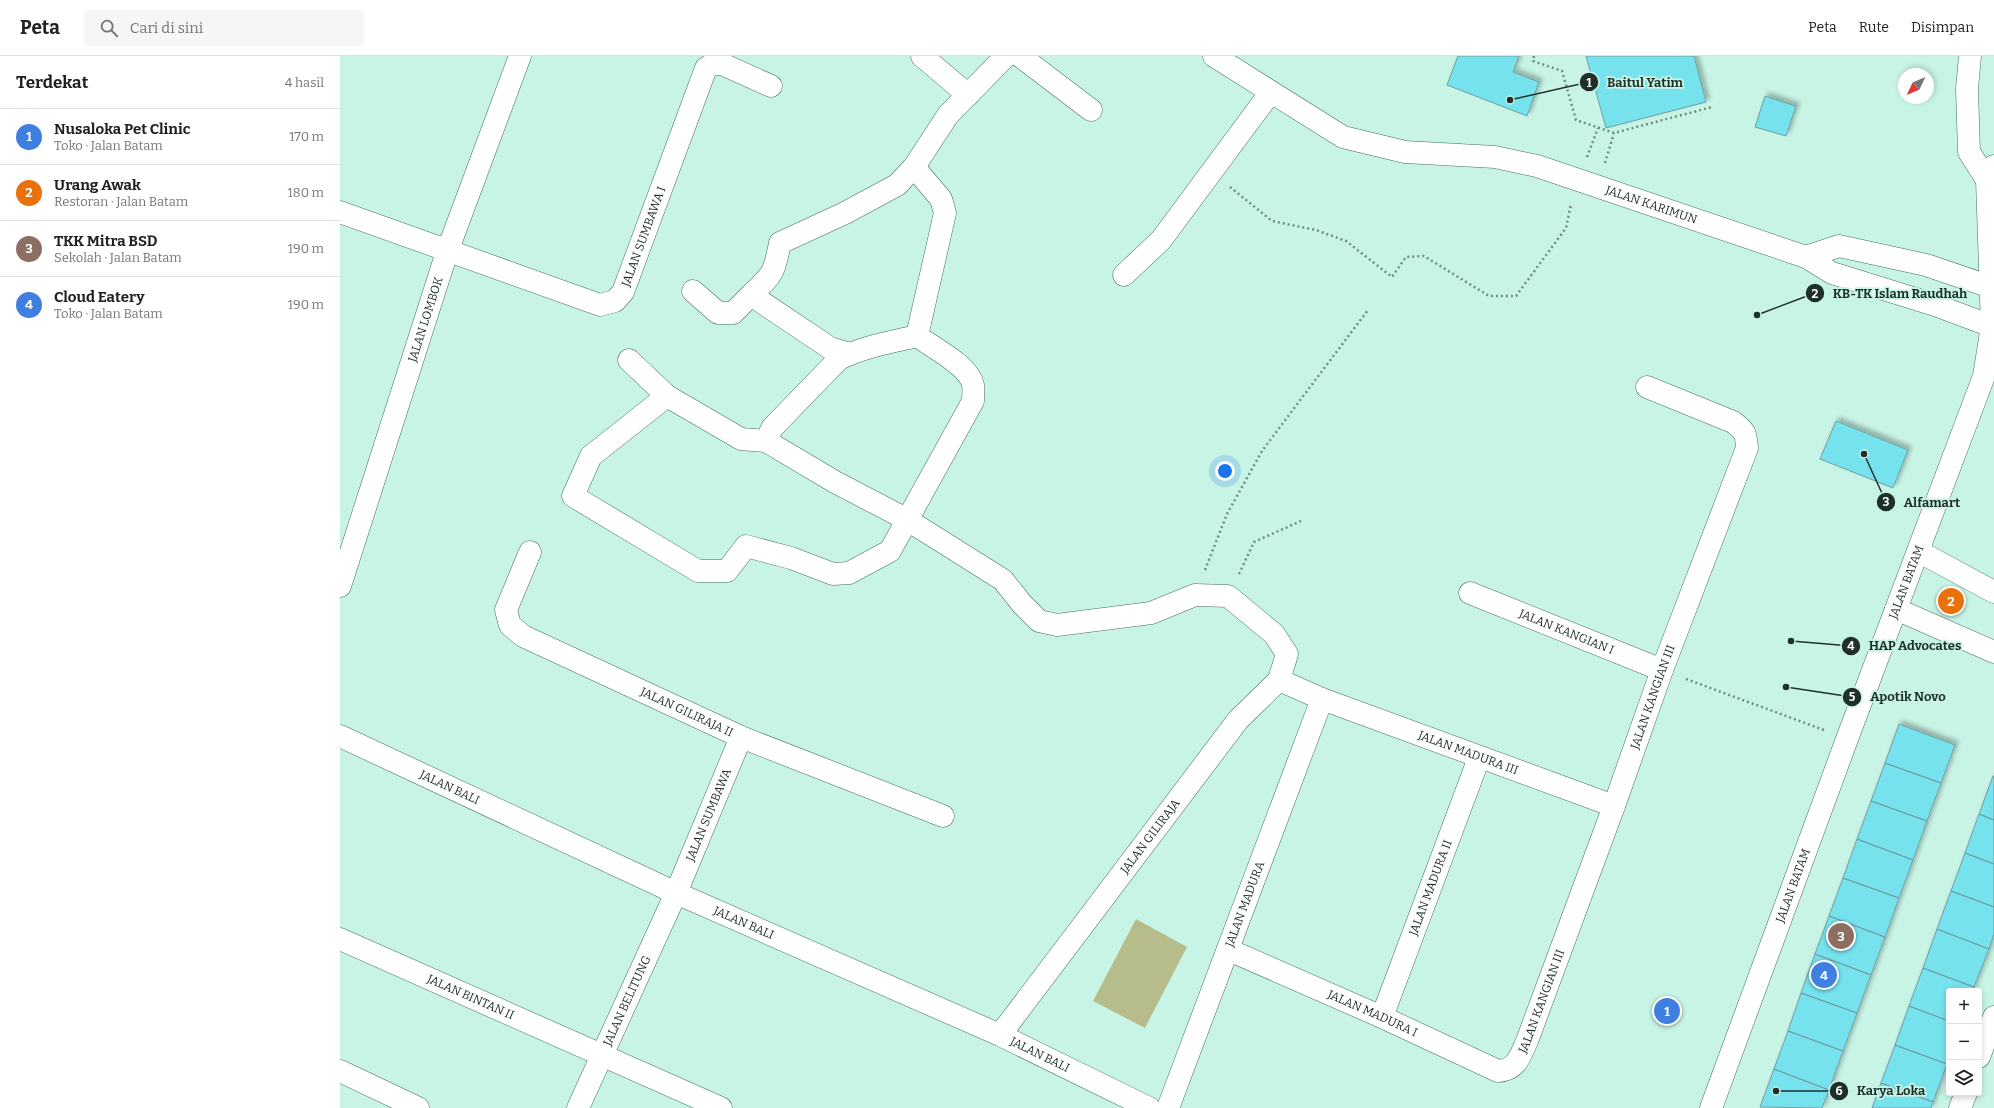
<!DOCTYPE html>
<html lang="id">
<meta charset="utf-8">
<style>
body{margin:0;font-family:Bitter,serif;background:#f6f6f6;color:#202124}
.controls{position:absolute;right:12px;bottom:12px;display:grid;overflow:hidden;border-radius:4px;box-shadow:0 2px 6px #0003}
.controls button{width:36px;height:36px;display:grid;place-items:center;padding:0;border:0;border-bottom:1px solid #e0e0e0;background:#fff;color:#202124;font:20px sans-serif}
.compass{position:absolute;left:1558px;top:12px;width:36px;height:36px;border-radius:50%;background:#fff;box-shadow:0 2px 6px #0003;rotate:226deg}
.you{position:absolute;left:885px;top:415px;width:14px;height:14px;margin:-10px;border:3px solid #fff;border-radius:50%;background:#1a73e8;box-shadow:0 0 0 6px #1a73e833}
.badge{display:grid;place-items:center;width:26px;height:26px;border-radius:50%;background:#ea580c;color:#fff;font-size:13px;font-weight:700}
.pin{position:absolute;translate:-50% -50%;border:2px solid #fff;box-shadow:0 1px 4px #0006}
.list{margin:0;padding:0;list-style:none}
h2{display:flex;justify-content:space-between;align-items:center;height:52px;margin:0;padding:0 16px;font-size:17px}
h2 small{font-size:13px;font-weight:400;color:#757577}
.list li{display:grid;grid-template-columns:26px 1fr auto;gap:12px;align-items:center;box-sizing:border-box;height:56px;padding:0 16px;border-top:1px solid #e0e0e0}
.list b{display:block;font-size:15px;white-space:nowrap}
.list p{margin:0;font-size:13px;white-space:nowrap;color:#757577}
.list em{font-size:13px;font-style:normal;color:#757577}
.icon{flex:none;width:22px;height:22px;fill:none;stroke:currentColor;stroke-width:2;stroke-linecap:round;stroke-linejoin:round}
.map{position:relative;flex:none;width:1654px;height:1052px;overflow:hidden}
header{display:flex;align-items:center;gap:24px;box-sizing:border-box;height:56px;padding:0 20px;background:#fff;border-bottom:1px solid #e0e0e0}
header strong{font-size:19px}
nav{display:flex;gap:22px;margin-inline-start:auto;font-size:14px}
.search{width:280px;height:36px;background:#f6f6f6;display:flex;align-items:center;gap:10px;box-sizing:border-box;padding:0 14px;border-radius:4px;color:#757577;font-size:15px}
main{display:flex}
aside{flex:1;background:#fff}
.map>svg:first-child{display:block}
.park{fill:#b7bc8b}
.building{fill:#75e2ee;stroke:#709da2;filter:url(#shadow)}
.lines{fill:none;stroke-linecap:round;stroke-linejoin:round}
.minor-casing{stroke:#456d62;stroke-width:23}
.path{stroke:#708d84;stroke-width:2.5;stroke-dasharray:2 3;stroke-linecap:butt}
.minor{stroke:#fff;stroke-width:22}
.labels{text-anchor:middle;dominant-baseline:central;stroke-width:3.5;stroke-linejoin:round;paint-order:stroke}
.street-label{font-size:12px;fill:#1f302b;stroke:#c8f4e6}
.leader{fill:none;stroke:#1f302b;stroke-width:1.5}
.callout-dot{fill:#1f302b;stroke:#c8f4e6;stroke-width:1.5}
.mark-label{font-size:12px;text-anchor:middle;font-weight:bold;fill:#fff}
.callout-label{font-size:13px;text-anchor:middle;font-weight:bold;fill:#1f302b;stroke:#c8f4e6;stroke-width:3.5;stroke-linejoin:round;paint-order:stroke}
</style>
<header>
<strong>Peta</strong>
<div class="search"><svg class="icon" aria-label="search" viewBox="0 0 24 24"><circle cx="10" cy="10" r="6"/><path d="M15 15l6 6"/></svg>Cari di sini</div>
<nav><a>Peta</a><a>Rute</a><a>Disimpan</a></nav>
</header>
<main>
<aside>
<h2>Terdekat<small>4 hasil</small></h2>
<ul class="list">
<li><span class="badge" style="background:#3f7fe0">1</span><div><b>Nusaloka Pet Clinic</b><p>Toko · Jalan Batam</p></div><em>170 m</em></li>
<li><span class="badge" style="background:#e8710a">2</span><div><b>Urang Awak</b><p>Restoran · Jalan Batam</p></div><em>180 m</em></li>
<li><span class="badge" style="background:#8d6e63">3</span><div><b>TKK Mitra BSD</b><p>Sekolah · Jalan Batam</p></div><em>190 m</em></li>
<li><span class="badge" style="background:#3f7fe0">4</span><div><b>Cloud Eatery</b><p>Toko · Jalan Batam</p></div><em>190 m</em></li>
</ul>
</aside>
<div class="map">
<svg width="1654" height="1052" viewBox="0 0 1654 1052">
<defs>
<filter id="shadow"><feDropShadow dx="3.5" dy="-3.5" stdDeviation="2" flood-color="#0004"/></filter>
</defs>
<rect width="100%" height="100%" fill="#c8f4e6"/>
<path class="park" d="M 796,863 L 847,891 L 805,972 L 753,945 Z"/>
<path class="building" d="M 1118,0 L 1179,0 L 1173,16 L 1199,26 L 1187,60 L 1107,29 Z
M 1246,0 L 1354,0 L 1366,46 L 1266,72 Z
M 1425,40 L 1456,50 L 1446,80 L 1415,71 Z
M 1496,365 L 1568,394 L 1553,432 L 1480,403 Z
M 1559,668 L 1615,689 L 1601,727 L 1545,707 Z
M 1545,707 L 1601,727 L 1587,765 L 1531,745 Z
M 1653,720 L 1654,720 L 1654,764 L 1639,758 Z
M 1531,745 L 1587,765 L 1573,804 L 1517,783 Z
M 1639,758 L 1654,764 L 1654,808 L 1625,797 Z
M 1517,783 L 1573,804 L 1559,842 L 1503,822 Z
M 1625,797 L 1654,808 L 1654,851 L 1611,835 Z
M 1503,822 L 1559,842 L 1545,881 L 1489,860 Z
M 1611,835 L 1654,851 L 1654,878 L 1649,893 L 1597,873 Z
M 1489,860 L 1545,881 L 1531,919 L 1475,898 Z
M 1597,873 L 1649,893 L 1634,931 L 1583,912 Z
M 1475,898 L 1531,919 L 1517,957 L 1461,937 Z
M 1583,912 L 1634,931 L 1633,935 L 1609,935 L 1609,965 L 1569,950 Z
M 1461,937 L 1517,957 L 1503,995 L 1448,975 Z
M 1569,950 L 1609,965 L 1609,1001 L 1607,1008 L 1555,989 Z
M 1448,975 L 1503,995 L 1489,1034 L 1434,1013 Z
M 1555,989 L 1607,1008 L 1593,1046 L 1541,1027 Z
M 1434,1013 L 1489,1034 L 1482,1052 L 1420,1051 Z
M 1541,1027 L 1593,1046 L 1591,1052 L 1532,1052 Z"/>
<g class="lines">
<defs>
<g id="minor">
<path d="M 582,0 L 628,39"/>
<path d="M 680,0 L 751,54"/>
<path id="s1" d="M 874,0 L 1003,81 L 1065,96 L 1155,101 L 1197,110 L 1466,201 L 1492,217 L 1595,249 L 1654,271"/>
<path d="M 1630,0 L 1627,33 L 1629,96 L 1647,124"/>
<path d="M 574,111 L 601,143 L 605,157 L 577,280"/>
<path id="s2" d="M 0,156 L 260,249 L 275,245 L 283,236 L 366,12 L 373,8 L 382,8 L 431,30"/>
<path d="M 1466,201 L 1499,190 L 1586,209 L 1654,232"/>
<path d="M 784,219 L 821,184 L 930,37"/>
<path d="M 353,235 L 378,257 L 393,257 L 411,239 L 490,292 L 510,298"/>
<path d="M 411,239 C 433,218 434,218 440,187 L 505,157 L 557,129 L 574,111 L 608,59 L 666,0"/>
<path d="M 289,304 L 327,340 L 401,383 L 426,385 L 495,426 L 566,463 L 663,524 L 682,548 L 699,565 L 717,569 L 811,557 L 855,539 L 888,540 L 934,578 L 947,598 L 939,624"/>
<path d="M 327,340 L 251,400 L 233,440 L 358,515 L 387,515 L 406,490 L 451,502 L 493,518 L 509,517 L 550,495 L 633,345 C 633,340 634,334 633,329 C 630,310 592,291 577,280 C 551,286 523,291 499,303 L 432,372 L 426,385"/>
<path d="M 1578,495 L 1654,536"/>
<path id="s3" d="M 190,496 L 166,554 L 170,569 L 183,580 L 401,681 L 603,760"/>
<path id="s4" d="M 0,530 L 107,196 L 180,0"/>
<path id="s5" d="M 1130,537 L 1322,614"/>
<path d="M 1556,553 L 1654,596"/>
<path id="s6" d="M 0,680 L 336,837 L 660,979 L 809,1052"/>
<path id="s7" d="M 0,883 L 381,1052"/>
<path id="s8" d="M 889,894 L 1042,961 L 1158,1015 C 1177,1014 1180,1000 1187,985 L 1274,750 L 1322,614 L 1407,392 C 1406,377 1405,375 1393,366 L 1307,331"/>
<path id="s9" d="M 1042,961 L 1139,702"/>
<path id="s10" d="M 660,979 L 898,664 L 939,624 L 982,643 L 1274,750"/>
<path d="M 1639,1001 L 1654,961"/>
<path d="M 0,1015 L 78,1052"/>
<path id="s11" d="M 238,1052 L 336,837 L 401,681"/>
<path id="s12" d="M 828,1052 L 982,643"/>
<path id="s13" d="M 1371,1052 L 1507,683 L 1644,320 L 1652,270 L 1647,124 L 1654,110"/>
<path d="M 1620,1052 L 1626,1037"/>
</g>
</defs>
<use href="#minor" class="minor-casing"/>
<path class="path" d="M 1194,0 L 1193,5 L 1222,15 L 1236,64 L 1274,77 L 1372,51
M 1247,101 L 1258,72
M 1265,107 L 1274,77
M 890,131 L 932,165 L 976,174 L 1006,185 L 1052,221 L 1066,201 L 1084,200 L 1149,240 L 1176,240 L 1226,172 L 1231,148
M 865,514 L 887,458 L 922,395 L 1028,254
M 899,518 L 914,486 L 963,464
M 1346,623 L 1484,674"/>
<use href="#minor" class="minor"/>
</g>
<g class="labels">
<g class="street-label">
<text stroke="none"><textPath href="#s1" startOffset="470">JALAN KARIMUN</textPath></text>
<text stroke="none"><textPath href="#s2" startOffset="363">JALAN SUMBAWA I</textPath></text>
<text stroke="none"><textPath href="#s4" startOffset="280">JALAN LOMBOK</textPath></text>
<text stroke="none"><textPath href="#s13" startOffset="561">JALAN BATAM</textPath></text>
<text stroke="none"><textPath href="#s5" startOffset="104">JALAN KANGIAN I</textPath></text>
<text stroke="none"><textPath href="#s8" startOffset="706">JALAN KANGIAN III</textPath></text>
<text stroke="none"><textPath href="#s3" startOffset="276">JALAN GILIRAJA II</textPath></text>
<text stroke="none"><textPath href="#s10" startOffset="655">JALAN MADURA III</textPath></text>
<text stroke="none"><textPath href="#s6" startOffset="121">JALAN BALI</textPath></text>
<text stroke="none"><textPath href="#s11" startOffset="321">JALAN SUMBAWA</textPath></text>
<text stroke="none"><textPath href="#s10" startOffset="249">JALAN GILIRAJA</textPath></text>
<text stroke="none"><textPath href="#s13" startOffset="237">JALAN BATAM</textPath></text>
<text stroke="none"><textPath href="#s9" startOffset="138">JALAN MADURA II</textPath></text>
<text stroke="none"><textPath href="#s12" startOffset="218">JALAN MADURA</textPath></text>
<text stroke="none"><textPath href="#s6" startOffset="445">JALAN BALI</textPath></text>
<text stroke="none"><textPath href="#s7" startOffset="143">JALAN BINTAN II</textPath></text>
<text stroke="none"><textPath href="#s11" startOffset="118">JALAN BELITUNG</textPath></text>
<text stroke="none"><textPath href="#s8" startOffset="382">JALAN KANGIAN III</textPath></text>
<text stroke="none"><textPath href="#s8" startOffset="157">JALAN MADURA I</textPath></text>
<text stroke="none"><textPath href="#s6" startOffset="769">JALAN BALI</textPath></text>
</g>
</g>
<path class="leader" d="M1170 44L1249 26M1417 259L1475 237M1524 398L1546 446M1451 585L1511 590M1446 631L1512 641M1436 1035L1499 1035"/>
<g class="callout-dot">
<circle cx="1170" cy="44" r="4"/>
<circle cx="1417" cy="259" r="4"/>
<circle cx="1524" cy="398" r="4"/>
<circle cx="1451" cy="585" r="4"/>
<circle cx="1446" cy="631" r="4"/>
<circle cx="1436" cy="1035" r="4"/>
<circle cx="1249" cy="26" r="10"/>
<circle cx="1475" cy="237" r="10"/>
<circle cx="1546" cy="446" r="10"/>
<circle cx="1511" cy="590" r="10"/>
<circle cx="1512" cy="641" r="10"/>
<circle cx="1499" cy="1035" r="10"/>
</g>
<g class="mark-label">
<text x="1249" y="31">1</text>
<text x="1475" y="242">2</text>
<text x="1546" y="450">3</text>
<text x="1511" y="594">4</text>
<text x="1512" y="645">5</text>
<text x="1499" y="1039">6</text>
</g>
<g class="callout-label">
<text x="1305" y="31">Baitul Yatim</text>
<text x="1560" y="242">KB-TK Islam Raudhah</text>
<text x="1592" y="451">Alfamart</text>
<text x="1575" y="594">HAP Advocates</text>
<text x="1568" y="645">Apotik Novo</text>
<text x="1551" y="1039">Karya Loka</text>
</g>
</svg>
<div class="controls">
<button>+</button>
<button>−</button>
<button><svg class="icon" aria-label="layers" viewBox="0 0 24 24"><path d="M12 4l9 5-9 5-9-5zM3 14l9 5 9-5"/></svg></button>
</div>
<svg class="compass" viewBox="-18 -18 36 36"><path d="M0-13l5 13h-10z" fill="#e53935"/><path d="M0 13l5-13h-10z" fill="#757577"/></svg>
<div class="you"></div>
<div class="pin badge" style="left:1327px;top:955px;background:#3f7fe0">1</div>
<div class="pin badge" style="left:1611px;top:545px;background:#e8710a">2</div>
<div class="pin badge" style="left:1501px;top:880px;background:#8d6e63">3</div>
<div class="pin badge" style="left:1484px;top:919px;background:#3f7fe0">4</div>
</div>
</main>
